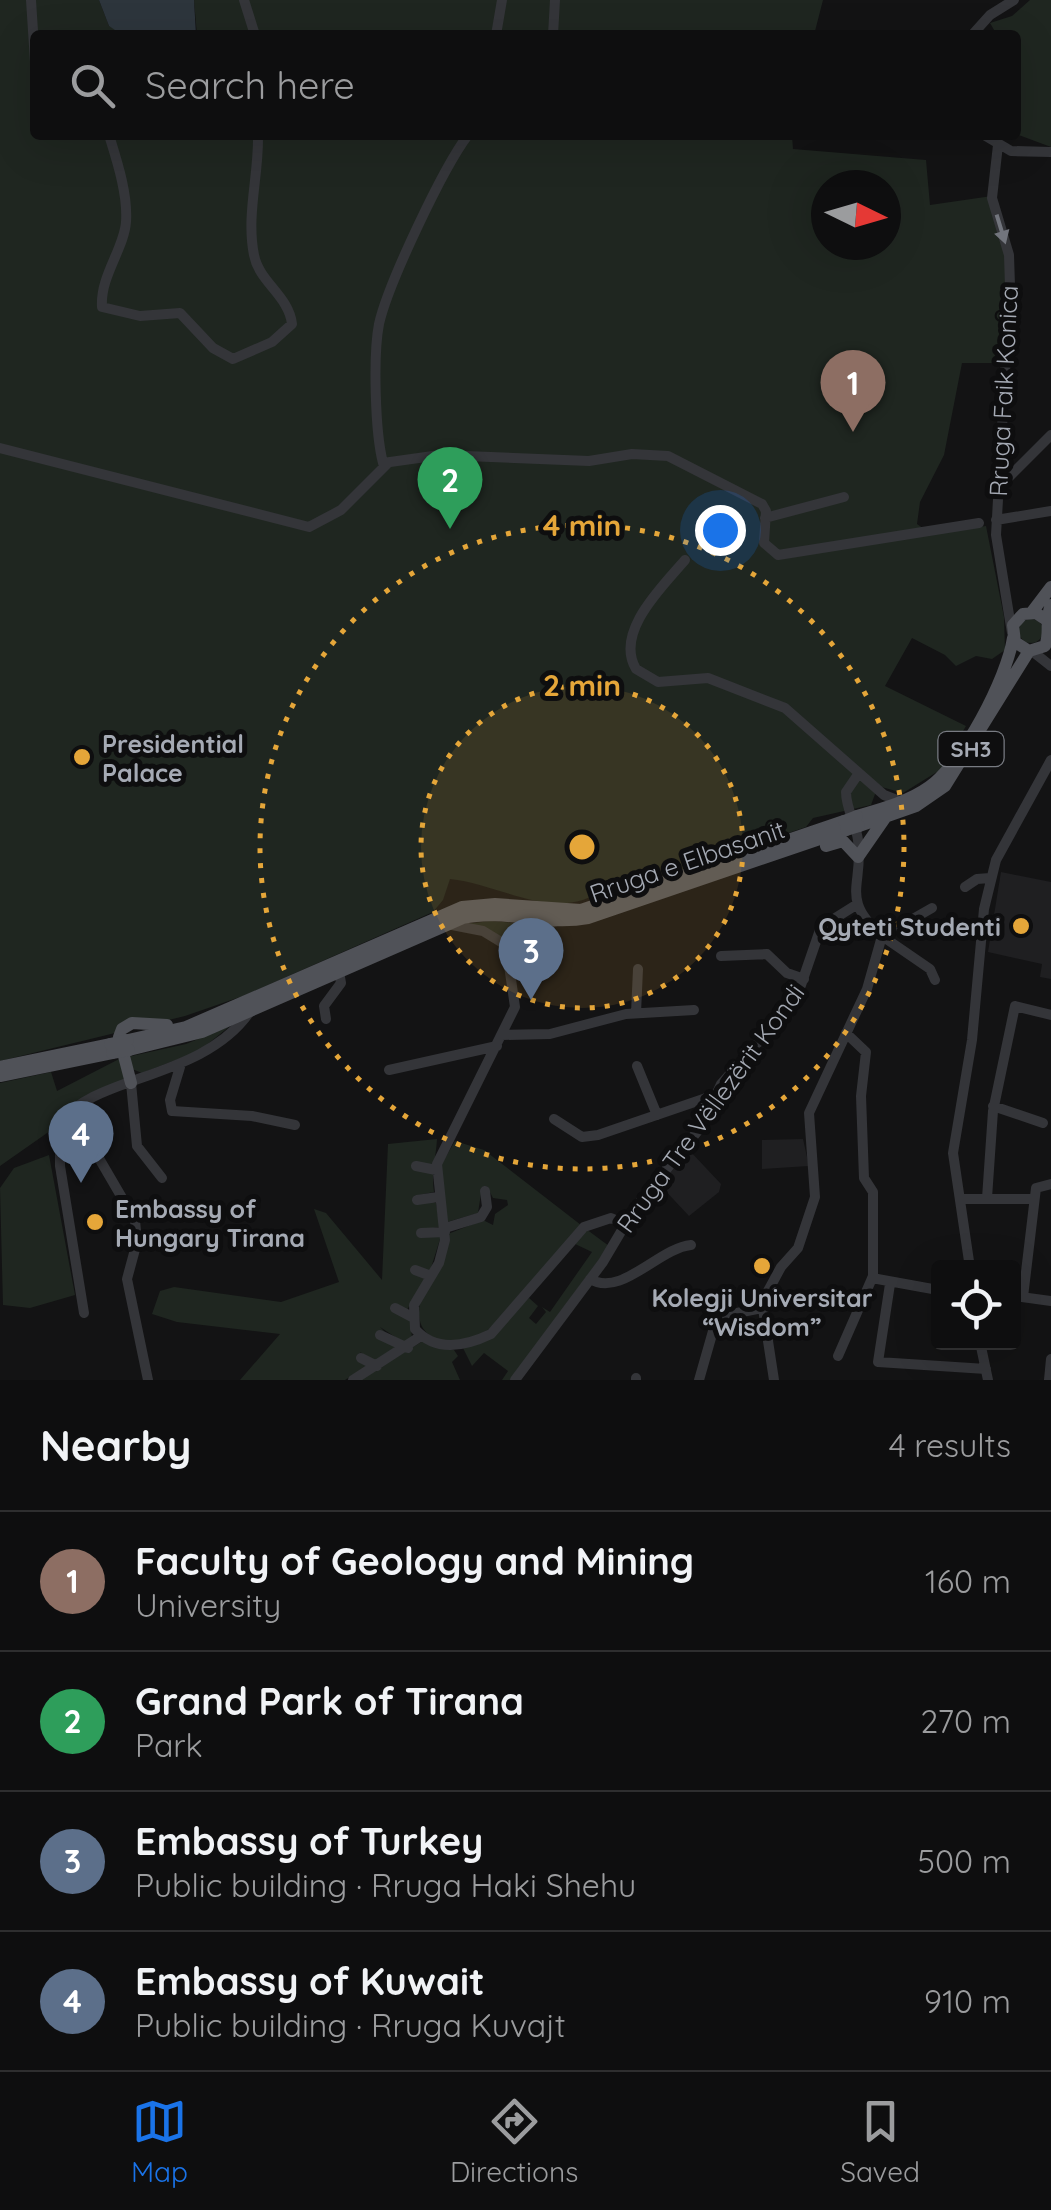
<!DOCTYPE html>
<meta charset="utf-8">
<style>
body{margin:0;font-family:Quicksand,sans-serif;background:#1c1c1d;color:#f1f3f6}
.controls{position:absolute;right:30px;bottom:30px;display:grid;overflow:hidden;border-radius:10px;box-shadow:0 10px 40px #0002}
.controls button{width:90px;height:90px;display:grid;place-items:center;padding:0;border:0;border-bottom:2px solid #2e2e2f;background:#0e0e0f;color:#f1f3f6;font:50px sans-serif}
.compass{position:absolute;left:811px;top:170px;width:90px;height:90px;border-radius:50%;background:#0e0e0f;box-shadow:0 10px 40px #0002;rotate:95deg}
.you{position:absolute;left:720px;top:530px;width:35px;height:35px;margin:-25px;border:8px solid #fff;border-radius:50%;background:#1a73e8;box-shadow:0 0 0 15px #1a73e833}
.badge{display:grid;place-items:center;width:65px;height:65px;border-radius:50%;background:#1a73e8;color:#fff;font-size:32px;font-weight:700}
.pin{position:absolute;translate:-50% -82px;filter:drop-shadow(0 2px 5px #0008)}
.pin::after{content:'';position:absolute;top:52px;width:35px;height:30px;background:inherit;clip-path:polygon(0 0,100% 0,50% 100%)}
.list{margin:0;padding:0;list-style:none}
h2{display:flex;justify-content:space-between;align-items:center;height:130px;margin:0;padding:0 40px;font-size:42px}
h2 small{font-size:32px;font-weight:400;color:#9b9c9e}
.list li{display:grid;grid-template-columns:65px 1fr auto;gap:30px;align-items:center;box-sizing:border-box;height:140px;padding:0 40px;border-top:2px solid #2e2e2f}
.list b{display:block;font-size:38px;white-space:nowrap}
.list p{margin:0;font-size:32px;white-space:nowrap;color:#9b9c9e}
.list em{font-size:32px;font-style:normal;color:#9b9c9e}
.icon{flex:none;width:55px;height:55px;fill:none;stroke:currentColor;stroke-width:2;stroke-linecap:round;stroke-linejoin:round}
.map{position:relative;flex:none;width:1051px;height:1380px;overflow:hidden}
.search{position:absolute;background:#0e0e0f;box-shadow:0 10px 40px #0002;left:30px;right:30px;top:30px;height:110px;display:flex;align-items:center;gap:25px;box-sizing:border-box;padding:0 35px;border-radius:10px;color:#9b9c9e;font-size:38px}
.sheet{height:690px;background:#0e0e0f}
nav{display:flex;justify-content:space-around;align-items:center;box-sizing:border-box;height:140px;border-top:2px solid #2e2e2f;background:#0e0e0f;font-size:28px;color:#9b9c9e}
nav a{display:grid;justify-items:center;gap:5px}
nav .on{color:#1a73e8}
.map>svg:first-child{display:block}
.built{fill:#1f1f21}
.green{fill:#1f2620;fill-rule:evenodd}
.water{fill:#2d353c}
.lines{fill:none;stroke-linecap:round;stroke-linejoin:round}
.minor{stroke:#343539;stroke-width:10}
.major{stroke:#505258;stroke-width:12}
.major-bridge{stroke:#505258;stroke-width:12}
.oneway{fill:#72757d}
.ring{fill:none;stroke:#e5a639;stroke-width:5;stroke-dasharray:5 10}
.poi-dot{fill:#e5a639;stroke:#0e0e0f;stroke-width:4}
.labels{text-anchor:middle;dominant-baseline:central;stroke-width:10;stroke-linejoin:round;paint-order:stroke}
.shield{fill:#0e0e0f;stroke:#787b82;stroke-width:2.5}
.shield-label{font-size:22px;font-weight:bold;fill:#a5aab4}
.street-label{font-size:25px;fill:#a5aab4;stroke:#0e0e0f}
.poi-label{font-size:25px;font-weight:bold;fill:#a5aab4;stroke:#0e0e0f;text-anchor:start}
.centre{fill:#e5a639;stroke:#0e0e0f;stroke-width:5}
.ring-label{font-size:30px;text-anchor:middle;font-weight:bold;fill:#e5a639;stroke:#0e0e0f;stroke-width:10;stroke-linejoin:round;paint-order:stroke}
</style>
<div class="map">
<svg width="1051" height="1380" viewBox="0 0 1051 1380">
<rect width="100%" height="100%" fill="#131314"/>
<path class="built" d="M 1001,872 L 1051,882 L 1051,979 L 1040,977 L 1042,964 L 988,952 Z
M 803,1139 L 809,1166 L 762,1169 L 762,1140 Z
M 689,1150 L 721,1184 L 719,1192 L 689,1216 L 660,1185 Z"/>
<path class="green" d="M 0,0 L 99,0 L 109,26 L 129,35 L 35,35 L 35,135 L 792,135 L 793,149 L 926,160 L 930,205 L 992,196 L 1009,255 L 1003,363 L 962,363 L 944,455 L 920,502 L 917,524 L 931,534 L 986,526 L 1004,617 L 1005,650 L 992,659 L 976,656 L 956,666 L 945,655 L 912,638 L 885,686 L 966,726 L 940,770 L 903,793 L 878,786 L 871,805 L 813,818 L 806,827 L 612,893 L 605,888 C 558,925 501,884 450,879 L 443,900 L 433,912 L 243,996 L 185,1016 L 0,1061 ZM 826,185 L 886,185 L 886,245 L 826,245 Z
M 194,0 L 823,0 L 814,35 L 197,35 Z
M 1030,0 L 1051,0 L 1051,147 L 1016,134 L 1016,35 L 997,35 L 990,23 L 1012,16 Z
M1019 631a12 12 0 1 1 24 0a12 12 0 1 1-24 0Z
M 491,921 L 528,924 L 505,940 L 465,924 Z
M 230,1026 L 199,1051 L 142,1073 L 132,1069 L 127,1057 L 186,1044 Z
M 123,1057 L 127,1077 L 0,1166 L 0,1083 L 51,1072 L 57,1091 Z
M 437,1139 C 436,1158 431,1172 434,1192 L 414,1196 L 436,1203 L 440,1227 L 419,1230 L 441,1236 L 430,1271 L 411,1272 L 425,1278 L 407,1310 L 393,1303 L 410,1319 L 412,1338 L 406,1344 L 380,1327 L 400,1347 L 377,1363 L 360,1352 L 368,1365 L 345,1380 L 240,1380 L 280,1334 L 177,1322 L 152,1314 L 160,1291 L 174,1287 L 281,1302 L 339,1282 L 314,1209 L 326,1213 L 382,1280 L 388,1144 Z
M 455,1141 L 484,1150 L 581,1225 C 551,1259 523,1299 489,1329 C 479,1338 460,1343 446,1341 C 391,1332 435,1265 448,1234 L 483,1220 L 493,1225 L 495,1214 L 508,1205 L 507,1200 L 493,1198 L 487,1186 L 482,1187 L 478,1213 L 447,1222 L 441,1165 Z
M 49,1155 L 75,1295 L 30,1308 L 3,1305 L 0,1188 L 14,1168 Z
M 586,1229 L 609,1246 L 510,1380 L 502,1380 L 508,1371 L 484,1353 L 472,1366 L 463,1348 L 479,1343 L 529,1298 L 538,1306 L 529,1318 L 536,1324 L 546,1312 L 542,1307 L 550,1312 L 592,1252 L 573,1243 Z
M 423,1341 L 454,1350 L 458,1356 L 452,1362 L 460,1380 L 358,1380 Z"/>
<path class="water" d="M 99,0 L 194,0 L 196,35 L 118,32 L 109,26 Z"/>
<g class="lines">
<path class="minor" d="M 31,0 L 35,62
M 244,0 L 255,35
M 496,35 L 502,0
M 553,35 L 555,0
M 972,35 L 990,15 L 1014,0
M 109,135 C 117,161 128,194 126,222 C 124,249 100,276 102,307 L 140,316 L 180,313 L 213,348 L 233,359 L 272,342 L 292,324 C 289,296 259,282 254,255 C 246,215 259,175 258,135
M 468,135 C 443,168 388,284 379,324 C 373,355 375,432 383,463 L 440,455 L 589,461 L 632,454 L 668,456 L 762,504 L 766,511 L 764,543 L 778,555 L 979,523
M 984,135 L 1011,151 L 1051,152
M 998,145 L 992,198 L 1009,255 L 1010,286 L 996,535 L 1012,633
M 0,448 L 309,527 L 341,510 L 387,464
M 997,481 L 1009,477 L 1051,435
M 765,518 L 844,497
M 996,520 L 1051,511
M 685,560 C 663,586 614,632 636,669 L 658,682 L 708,678 L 785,708 L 884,795 L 902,802
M 1032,651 L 1051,666
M 965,887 L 977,879 L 990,878
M 557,921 L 521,931 L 506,945 L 515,1007 L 437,1164 L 445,1240 L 439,1263 L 414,1305 L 415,1329 C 436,1353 466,1346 491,1334 L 584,1227 L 611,1218 L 625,1224
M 447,924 L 483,931 L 506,945
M 882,936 L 930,969 L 935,980
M 883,936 L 932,908
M 721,956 L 767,954 L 787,973 L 804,979
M 636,1013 L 638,969
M 326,1019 L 324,1006 L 341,983 L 339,972
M 502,1035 L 550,1034 L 626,1014 L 694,1010
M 637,1066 L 657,1115
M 180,1067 L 170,1100 L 172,1111 L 252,1116 L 295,1125
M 389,1070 L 497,1046
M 131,1083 L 137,1146 L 162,1178
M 993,1106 L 1043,1123
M 72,1112 L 135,1220 L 137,1242 L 127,1279 L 148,1380
M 554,1119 L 582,1137 L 598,1135 L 715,1095
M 416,1166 L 436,1170
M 987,1198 L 993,1111 L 1015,1006 L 1051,1015
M 960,1199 L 1033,1199
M 417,1200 L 438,1197
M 445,1228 L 481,1217 L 487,1207 L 485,1191
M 421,1233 L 445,1232
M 970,1268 L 953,1153 L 972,1040 L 984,909 L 996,860 L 1051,760
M 415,1270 L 431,1276
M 872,1278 L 938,1290
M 590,1279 C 621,1298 659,1248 691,1245
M 890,1284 L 878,1362 L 986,1369
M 1014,1296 L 1051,1301
M 1023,1297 L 1036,1188 L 1051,1184
M 395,1308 L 412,1317
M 84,1313 L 60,1166 L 60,1123 C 94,1075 201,1080 249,1013
M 380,1335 L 408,1348
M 980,1342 L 988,1380
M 838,1356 L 873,1276 L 873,1192 L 864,1178 L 861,1096 L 866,1052 L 846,1033
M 361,1358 L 377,1366
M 636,1378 L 636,1380
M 353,1380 L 421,1336
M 515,1380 L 603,1262 L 635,1208 L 701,1127 L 721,1084 L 787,1010 L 801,985 L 821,927 L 856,905
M 699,1380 L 717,1317 L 762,1308
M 774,1380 L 762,1302 L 781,1267 L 798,1248 L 815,1197 L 809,1113 L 867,989 L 882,936 C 839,898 864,886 858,840 C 856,824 846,809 846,792 L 859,773
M 1049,1380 L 1051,1359"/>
<path class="major" d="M 1032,612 L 1051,587
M 1048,621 L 1036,613 L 1023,614 L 1013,625 L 1015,642 L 1029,651 L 1045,646 C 1051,632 1044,620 1051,605
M 857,816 C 881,809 908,802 929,787 C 962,764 1007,678 1013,638
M 859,826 L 916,806 L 945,786 L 1029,651
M 826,846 L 843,841 L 858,857 L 885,818
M 128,1040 L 186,1027 L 462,907 L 495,904 L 581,910 L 844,821
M 129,1050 L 202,1032 L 463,918 C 505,909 546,926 588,918 L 846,830
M 0,1067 L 110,1044
M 0,1076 L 112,1053
M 131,1083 L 119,1037 L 122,1029 L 132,1023 L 167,1025"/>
<path class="major-bridge" d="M 844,821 L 857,816
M 846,830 L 859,826
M 110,1044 L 128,1040
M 112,1053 L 129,1050"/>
</g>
<defs><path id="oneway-solid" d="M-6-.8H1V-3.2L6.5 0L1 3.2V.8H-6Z" transform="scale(2.5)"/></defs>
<use class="oneway" href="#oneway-solid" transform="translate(1001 229) rotate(73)"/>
<circle cx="582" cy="847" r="161" fill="#e5a639" fill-opacity=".12"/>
<g class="ring">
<circle cx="582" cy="847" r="161"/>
<circle cx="582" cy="847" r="322"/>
</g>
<g class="poi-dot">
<circle cx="82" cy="757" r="10"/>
<circle cx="1021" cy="926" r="10"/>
<circle cx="95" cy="1222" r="10"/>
<circle cx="762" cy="1266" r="10"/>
</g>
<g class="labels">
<rect class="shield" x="938.5" y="732" width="65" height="34" rx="8"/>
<g class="shield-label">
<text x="971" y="749">SH3</text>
</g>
<g class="street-label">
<text transform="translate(1003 391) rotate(-87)">Rruga Faik Konica</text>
<text transform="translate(687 861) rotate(-19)">Rruga e Elbasanit</text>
<text transform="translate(710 1108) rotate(-54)">Rruga Tre Vëllezërit Kondi</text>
</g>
<g class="poi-label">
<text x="102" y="743">Presidential<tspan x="102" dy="29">Palace</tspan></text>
<text x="1001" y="926" text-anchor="end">Qyteti Studenti</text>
<text x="115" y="1208">Embassy of<tspan x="115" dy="29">Hungary Tirana</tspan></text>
<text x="762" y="1297" text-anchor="middle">Kolegji Universitar<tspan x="762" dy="29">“Wisdom”</tspan></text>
</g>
</g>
<circle cx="582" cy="847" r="15" class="centre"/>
<g class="ring-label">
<text x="582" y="536">4 min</text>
<text x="582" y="696">2 min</text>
</g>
</svg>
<div class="controls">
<button><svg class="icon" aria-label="locate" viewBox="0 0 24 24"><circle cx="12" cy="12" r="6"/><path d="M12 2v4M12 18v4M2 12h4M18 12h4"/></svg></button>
</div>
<svg class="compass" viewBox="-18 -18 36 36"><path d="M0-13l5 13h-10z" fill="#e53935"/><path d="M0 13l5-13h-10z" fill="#9b9c9e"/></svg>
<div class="you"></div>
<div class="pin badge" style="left:853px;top:432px;background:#8d6e63">1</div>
<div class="pin badge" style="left:450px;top:529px;background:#2e9e5b">2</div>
<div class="pin badge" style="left:531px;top:1000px;background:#5c6f8a">3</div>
<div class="pin badge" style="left:81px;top:1183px;background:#5c6f8a">4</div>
<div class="search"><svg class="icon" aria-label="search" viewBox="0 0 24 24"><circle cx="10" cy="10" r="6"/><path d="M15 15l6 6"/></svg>Search here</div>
</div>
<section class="sheet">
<h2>Nearby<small>4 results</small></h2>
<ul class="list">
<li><span class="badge" style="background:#8d6e63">1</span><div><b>Faculty of Geology and Mining</b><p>University</p></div><em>160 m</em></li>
<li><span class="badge" style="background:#2e9e5b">2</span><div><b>Grand Park of Tirana</b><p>Park</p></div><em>270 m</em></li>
<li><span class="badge" style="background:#5c6f8a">3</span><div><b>Embassy of Turkey</b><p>Public building · Rruga Haki Shehu</p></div><em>500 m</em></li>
<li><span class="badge" style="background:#5c6f8a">4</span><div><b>Embassy of Kuwait</b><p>Public building · Rruga Kuvajt</p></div><em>910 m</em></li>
</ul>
</section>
<nav>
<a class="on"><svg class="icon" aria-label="map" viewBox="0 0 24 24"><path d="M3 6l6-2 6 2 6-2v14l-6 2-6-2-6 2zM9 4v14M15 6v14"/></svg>Map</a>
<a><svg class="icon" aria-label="directions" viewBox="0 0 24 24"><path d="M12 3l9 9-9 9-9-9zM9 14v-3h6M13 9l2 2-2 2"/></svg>Directions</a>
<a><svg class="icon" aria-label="saved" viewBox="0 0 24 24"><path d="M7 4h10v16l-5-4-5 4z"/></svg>Saved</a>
</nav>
